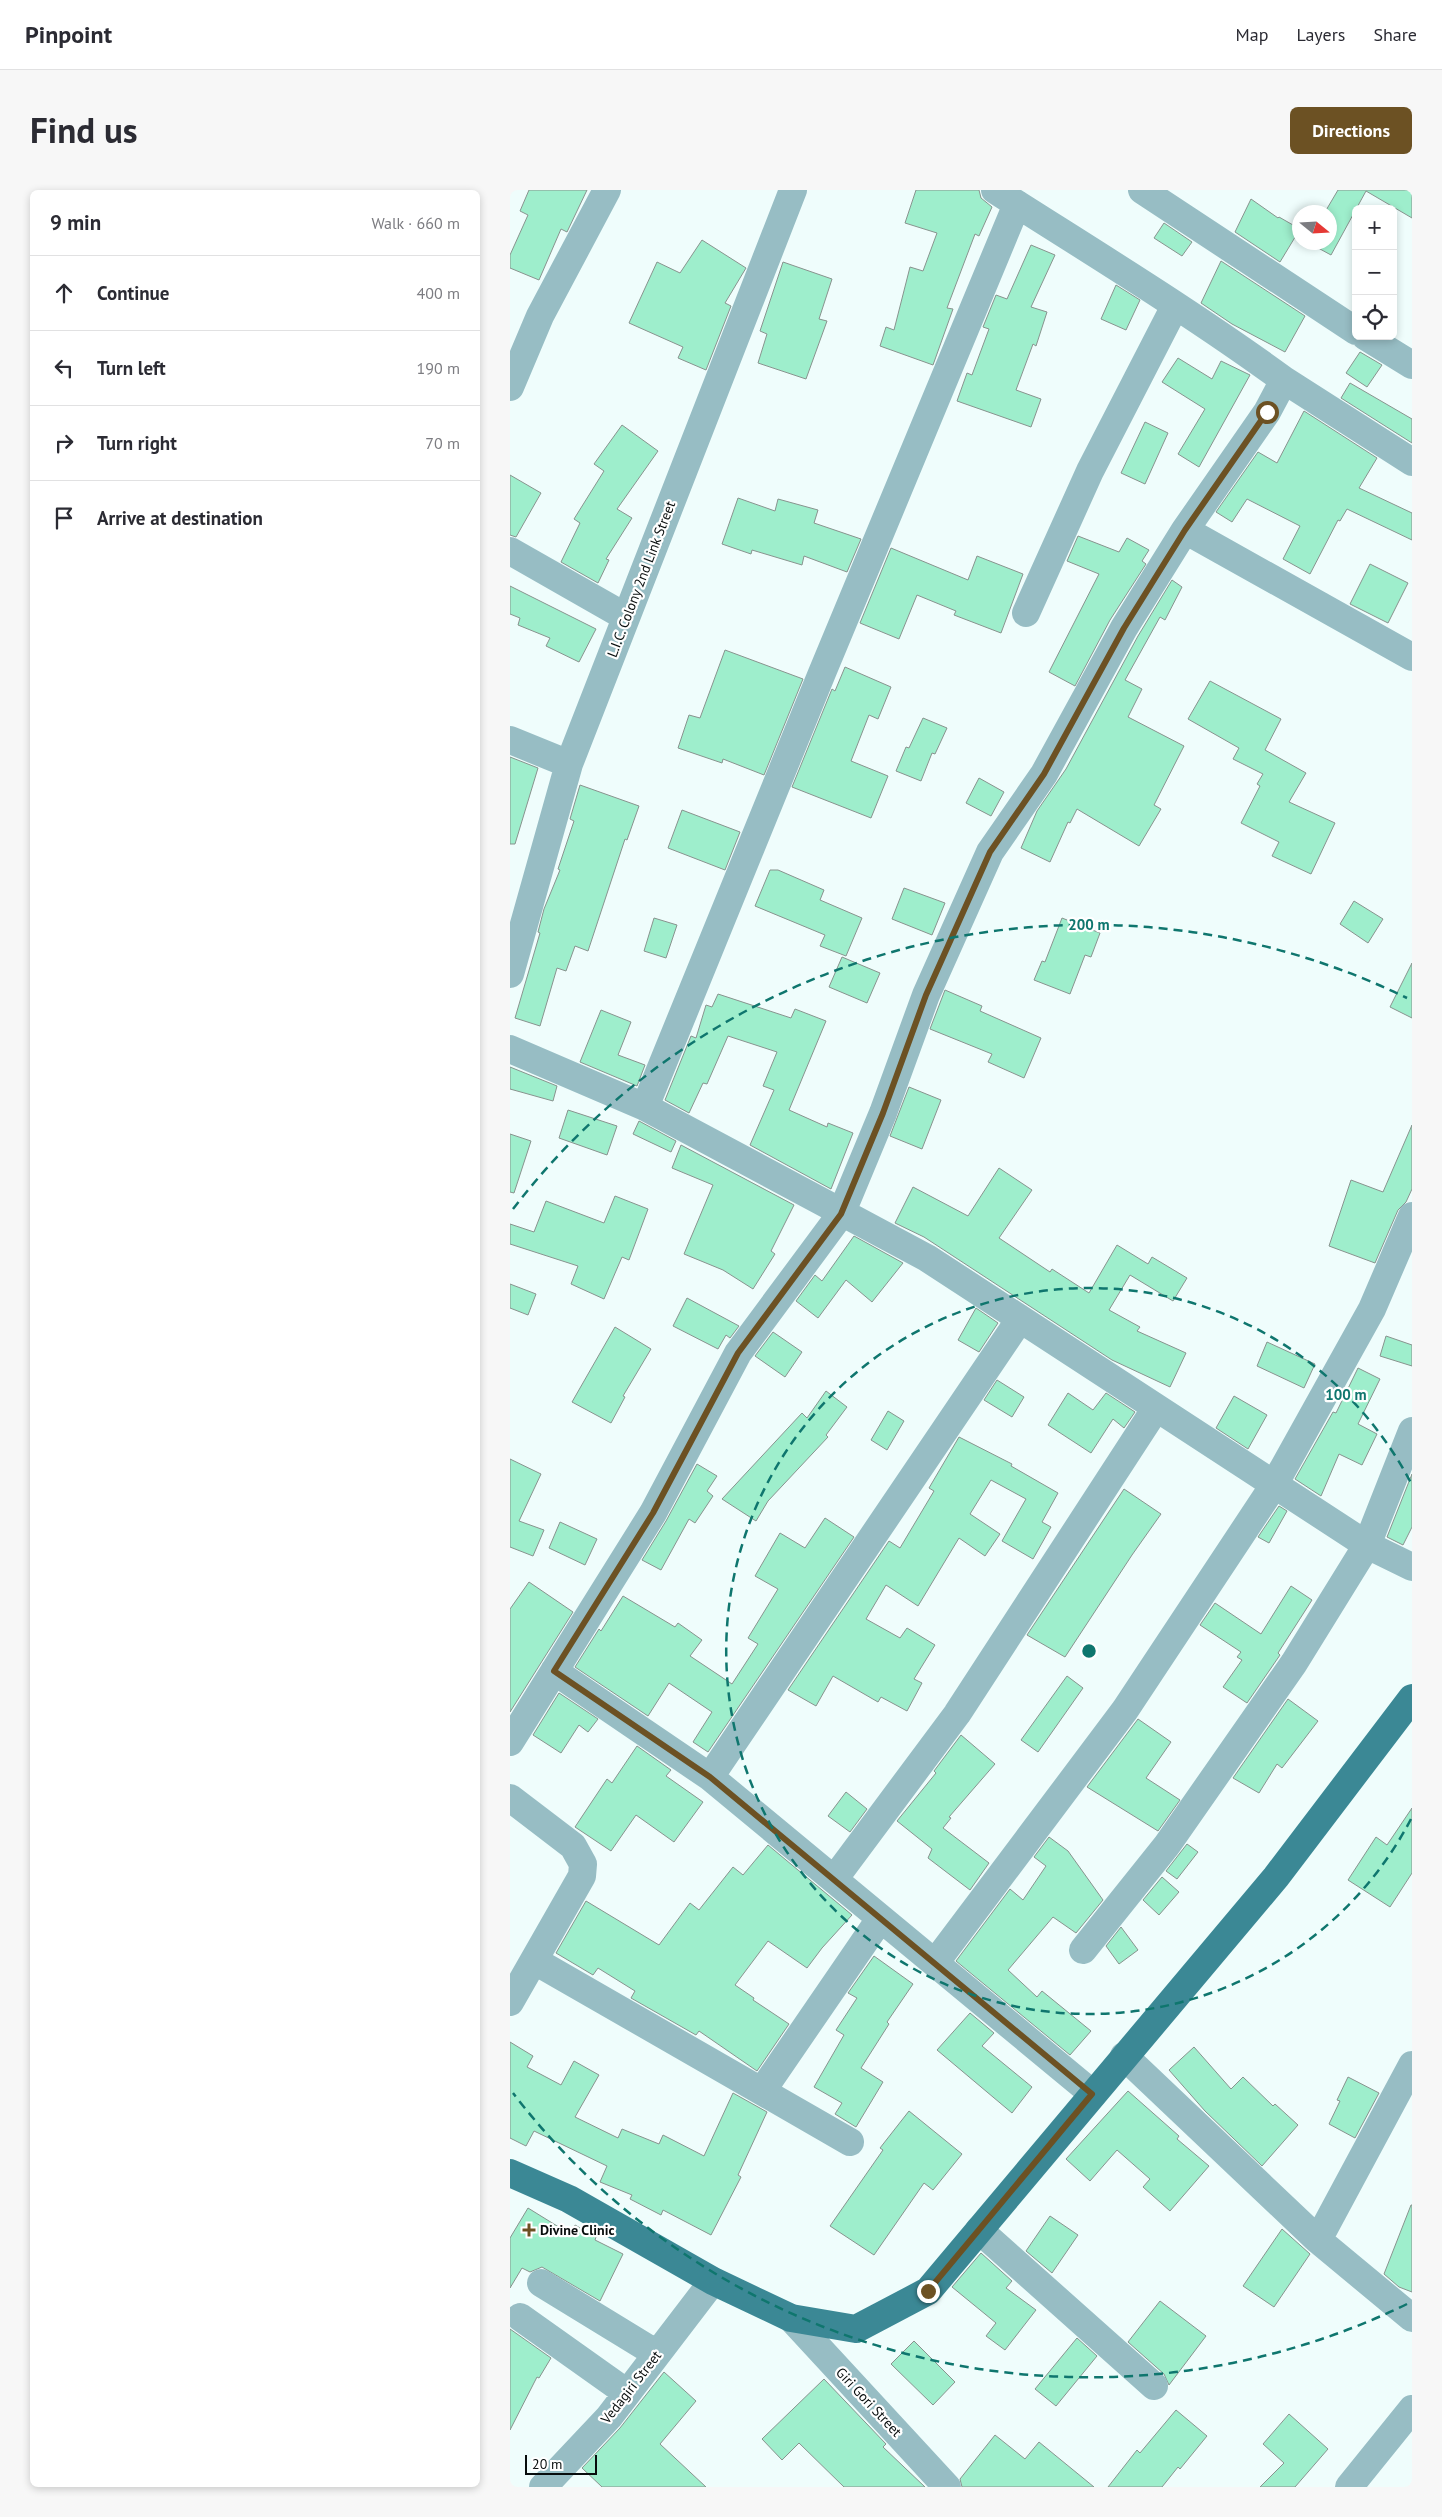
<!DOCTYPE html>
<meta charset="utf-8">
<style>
body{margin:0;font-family:"PT Sans",sans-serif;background:#f7f7f7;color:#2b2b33}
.controls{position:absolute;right:15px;top:15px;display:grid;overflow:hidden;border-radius:8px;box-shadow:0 2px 8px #0003}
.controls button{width:45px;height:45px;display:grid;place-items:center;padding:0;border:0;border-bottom:1px solid #e1e1e2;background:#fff;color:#2b2b33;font:25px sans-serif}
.compass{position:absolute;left:782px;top:15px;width:45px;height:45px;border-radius:50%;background:#fff;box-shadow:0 2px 8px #0003;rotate:108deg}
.scale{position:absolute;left:15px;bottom:12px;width:72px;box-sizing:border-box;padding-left:5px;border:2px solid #080d0d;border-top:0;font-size:14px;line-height:18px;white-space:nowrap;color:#080d0d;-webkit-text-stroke:4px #fff;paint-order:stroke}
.stop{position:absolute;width:15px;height:15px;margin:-11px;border:4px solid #6c5123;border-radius:50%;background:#fff}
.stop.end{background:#6c5123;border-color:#fff;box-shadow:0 1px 5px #0008}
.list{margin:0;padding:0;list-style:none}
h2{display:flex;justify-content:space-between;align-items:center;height:65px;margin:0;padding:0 20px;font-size:21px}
h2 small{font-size:16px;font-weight:400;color:#7c7c81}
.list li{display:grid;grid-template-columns:32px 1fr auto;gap:15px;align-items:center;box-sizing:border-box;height:75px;padding:0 20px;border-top:1px solid #e1e1e2}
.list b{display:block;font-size:19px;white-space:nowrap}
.list em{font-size:16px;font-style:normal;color:#7c7c81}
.icon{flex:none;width:28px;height:28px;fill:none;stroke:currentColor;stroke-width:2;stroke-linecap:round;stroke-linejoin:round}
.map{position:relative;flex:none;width:902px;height:2297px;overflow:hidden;border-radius:8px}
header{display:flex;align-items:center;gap:30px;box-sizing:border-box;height:70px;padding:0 25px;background:#fff;border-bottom:1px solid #e1e1e2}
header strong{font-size:24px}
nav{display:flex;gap:28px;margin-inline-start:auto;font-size:18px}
.intro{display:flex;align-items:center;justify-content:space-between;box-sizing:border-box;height:120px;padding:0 30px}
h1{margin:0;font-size:35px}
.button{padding:12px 22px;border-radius:8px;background:#6c5123;color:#fff;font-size:18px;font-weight:700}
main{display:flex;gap:30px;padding:0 30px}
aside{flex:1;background:#fff;border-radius:8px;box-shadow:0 2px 8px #0003}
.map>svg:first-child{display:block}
.building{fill:#9eeecc;stroke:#88938e}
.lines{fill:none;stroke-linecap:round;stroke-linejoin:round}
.minor{stroke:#97bdc4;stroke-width:28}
.major{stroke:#3b8895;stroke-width:28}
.route{stroke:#6c5123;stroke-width:6}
.ring{fill:none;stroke:#0f766e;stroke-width:2.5;stroke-dasharray:9 6}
.poi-dot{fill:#6c5123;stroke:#fff;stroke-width:2}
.labels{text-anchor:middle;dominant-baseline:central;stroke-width:4.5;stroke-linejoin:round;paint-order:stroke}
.street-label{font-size:14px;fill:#080d0d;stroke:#fff}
.poi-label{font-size:14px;font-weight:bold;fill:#080d0d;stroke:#fff;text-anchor:start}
.centre{fill:#0f766e;stroke:#fff;stroke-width:2.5}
.ring-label{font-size:15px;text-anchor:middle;font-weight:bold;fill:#0f766e;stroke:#fff;stroke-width:4.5;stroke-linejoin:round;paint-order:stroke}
</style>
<header>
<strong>Pinpoint</strong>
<nav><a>Map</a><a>Layers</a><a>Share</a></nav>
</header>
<div class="intro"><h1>Find us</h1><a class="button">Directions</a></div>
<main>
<aside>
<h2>9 min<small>Walk · 660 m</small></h2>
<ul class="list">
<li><svg class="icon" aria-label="ahead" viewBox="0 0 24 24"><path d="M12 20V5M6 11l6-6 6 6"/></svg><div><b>Continue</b></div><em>400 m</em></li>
<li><svg class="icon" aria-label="left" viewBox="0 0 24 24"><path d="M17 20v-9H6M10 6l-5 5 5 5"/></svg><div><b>Turn left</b></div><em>190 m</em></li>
<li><svg class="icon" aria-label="right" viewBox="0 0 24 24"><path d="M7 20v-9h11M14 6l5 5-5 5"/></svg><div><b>Turn right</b></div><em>70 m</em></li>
<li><svg class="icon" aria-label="arrive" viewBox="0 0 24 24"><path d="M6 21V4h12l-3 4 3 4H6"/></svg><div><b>Arrive at destination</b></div></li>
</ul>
</aside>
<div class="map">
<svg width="902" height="2297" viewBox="0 0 902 2297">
<rect width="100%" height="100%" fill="#effdfc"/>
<path class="building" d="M 19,0 L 77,0 L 57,42 L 51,39 L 29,90 L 0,78 L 0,65 L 18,25 L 10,21 Z
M 406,0 L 469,0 L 471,8 L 482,17 L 469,46 L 465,44 L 437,118 L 443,119 L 423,175 L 370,156 L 376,137 L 384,140 L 400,77 L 413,81 L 427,43 L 395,33 Z
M 828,0 L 902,0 L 902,28 L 856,1 L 821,65 L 799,53 L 820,52 L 820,22 L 815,22 Z
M 741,9 L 768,28 L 769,27 L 790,39 L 770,72 L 725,42 Z
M 654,33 L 682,52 L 672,66 L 644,48 Z
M 192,50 L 236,78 L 215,113 L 221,116 L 196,180 L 168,168 L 173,157 L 119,133 L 147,72 L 170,83 Z
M 521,55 L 545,65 L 521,117 L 537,122 L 526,156 L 523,154 L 506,200 L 531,209 L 521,237 L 447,211 L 457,183 L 462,185 L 469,166 L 479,139 L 473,137 L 486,105 L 497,109 Z
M 711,71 L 795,126 L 775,162 L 722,134 L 691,113 Z
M 273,72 L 322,89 L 309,129 L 317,131 L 296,189 L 248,173 L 257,144 L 250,141 Z
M 606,95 L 630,110 L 616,140 L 591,129 Z
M 850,162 L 872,175 L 857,197 L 836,183 Z
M 668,168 L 702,189 L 711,171 L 740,185 L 689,277 L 668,264 L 695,219 L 652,192 Z
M 840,193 L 902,229 L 902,253 L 831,208 Z
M 794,221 L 867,268 L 849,298 L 902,323 L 902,350 L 837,319 L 830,331 L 828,330 L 800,384 L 773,369 L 790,336 L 737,309 L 722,332 L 706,322 L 748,262 L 767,273 Z
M 635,232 L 658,243 L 635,294 L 611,283 Z
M 112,235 L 148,261 L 107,319 L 122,328 L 96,369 L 99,370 L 88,393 L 51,372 L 70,333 L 64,329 L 94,281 L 84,274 Z
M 0,285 L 31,303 L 6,347 L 0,345 Z
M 228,308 L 265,321 L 268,309 L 308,320 L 304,333 L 351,349 L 337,382 L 294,366 L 292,375 L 242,360 L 241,364 L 212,354 Z
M 568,346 L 609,362 L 617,348 L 639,360 L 632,371 L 636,374 L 600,430 L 565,496 L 539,482 L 589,384 L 557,371 Z
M 381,358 L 458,390 L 467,366 L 513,384 L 491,443 L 444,425 L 446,421 L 407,405 L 389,449 L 350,433 Z
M 860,374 L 898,393 L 878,433 L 840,414 Z
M 662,390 L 672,397 L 655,430 L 650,427 L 615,490 L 632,499 L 618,527 L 674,556 L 644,615 L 651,619 L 629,656 L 567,619 L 560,633 L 558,632 L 540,672 L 511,658 L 527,621 L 556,579 L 628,446 Z
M 0,396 L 86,439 L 69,472 L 36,456 L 40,448 L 8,435 L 10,428 L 0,424 Z
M 215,460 L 293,489 L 254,585 L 213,569 L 212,573 L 168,558 L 179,525 L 190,528 Z
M 335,477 L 381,497 L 368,529 L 359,525 L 341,571 L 378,586 L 361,628 L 282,597 L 322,499 L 325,501 Z
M 700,491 L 771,529 L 755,560 L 796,583 L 779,612 L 825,633 L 801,684 L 762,666 L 769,652 L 731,633 L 750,596 L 747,594 L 753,584 L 723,569 L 729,558 L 678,529 Z
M 413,528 L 437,538 L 425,564 L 422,563 L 411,591 L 386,581 L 396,557 L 399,558 Z
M 0,567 L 28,578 L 5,654 L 0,654 Z
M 469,588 L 494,602 L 481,626 L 456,613 Z
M 70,595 L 129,616 L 117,650 L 115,649 L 78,761 L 65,756 L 56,781 L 47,778 L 30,836 L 5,828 L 30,743 L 28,742 L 34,719 L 50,680 L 48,679 L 64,631 L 60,629 Z
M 172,620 L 230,642 L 215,680 L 158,658 Z
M 260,680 L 268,680 L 314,700 L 310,710 L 352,728 L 336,766 L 310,756 L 315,745 L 245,716 Z
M 394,698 L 435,713 L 422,745 L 382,729 Z
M 844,711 L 873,729 L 858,753 L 830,734 Z
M 144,728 L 167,735 L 156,768 L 134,761 Z
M 552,728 L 590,743 L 581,767 L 575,765 L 560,804 L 524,790 L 532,771 L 535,772 Z
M 332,767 L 370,783 L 357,813 L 319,797 Z
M 902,773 L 902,828 L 880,817 Z
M 435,800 L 472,816 L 470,821 L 531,848 L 514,888 L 478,872 L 482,864 L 420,839 Z
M 208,804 L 281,828 L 285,819 L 316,831 L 279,920 L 317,937 L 318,933 L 343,943 L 321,999 L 240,955 L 264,900 L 253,896 L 267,862 L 218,846 L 197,894 L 193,893 L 179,923 L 155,910 L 181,846 L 186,848 L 196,815 L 202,817 Z
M 91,820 L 121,832 L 108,865 L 135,875 L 127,896 L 70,872 Z
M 0,877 L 47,896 L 43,911 L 0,899 Z
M 399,897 L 431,910 L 412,959 L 380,946 Z
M 58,920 L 107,936 L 97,965 L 49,948 Z
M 129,931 L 166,951 L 161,962 L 123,944 Z
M 902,935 L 902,999 L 896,1012 L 888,1020 L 865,1073 L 819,1056 L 841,990 L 873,1002 Z
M 0,944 L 21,951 L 4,1003 L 0,1002 Z
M 171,955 L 284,1015 L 261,1061 L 265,1064 L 243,1099 L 213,1080 L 174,1064 L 203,995 L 162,978 Z
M 489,978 L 522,1000 L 489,1048 L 540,1082 L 542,1079 L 579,1103 L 607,1055 L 638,1074 L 642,1067 L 677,1088 L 663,1111 L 620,1085 L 599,1120 L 630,1137 L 627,1141 L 676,1163 L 660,1197 L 602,1170 L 414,1047 L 385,1033 L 403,997 L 458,1026 Z
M 105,1006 L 138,1019 L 119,1070 L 112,1067 L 94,1109 L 61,1094 L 68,1076 L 0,1054 L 0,1034 L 24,1042 L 36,1011 L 94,1033 Z
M 344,1046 L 393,1073 L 362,1112 L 336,1090 L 308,1128 L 286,1111 L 305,1085 L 312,1091 Z
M 0,1094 L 26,1104 L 18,1125 L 0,1118 Z
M 177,1108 L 229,1136 L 220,1148 L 216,1145 L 208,1159 L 163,1136 Z
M 466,1118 L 488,1133 L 469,1162 L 448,1150 Z
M 105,1137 L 141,1159 L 113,1206 L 115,1207 L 101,1233 L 62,1212 Z
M 263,1142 L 292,1162 L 275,1187 L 245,1166 Z
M 876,1146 L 902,1155 L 902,1176 L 870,1166 Z
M 757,1152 L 805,1174 L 794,1198 L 747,1176 Z
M 848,1178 L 870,1189 L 848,1234 L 867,1244 L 852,1275 L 829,1264 L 811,1306 L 785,1289 L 823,1222 L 826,1223 Z
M 487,1190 L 514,1207 L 502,1227 L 474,1210 Z
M 316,1201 L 337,1217 L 316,1245 L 318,1247 L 258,1311 L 246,1331 L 212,1309 L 292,1223 L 297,1228 Z
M 558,1203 L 583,1220 L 596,1203 L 625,1222 L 614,1238 L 603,1229 L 581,1263 L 538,1235 Z
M 724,1206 L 757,1225 L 738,1259 L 706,1238 Z
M 378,1221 L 394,1231 L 377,1260 L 361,1250 Z
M 449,1247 L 502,1274 L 501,1276 L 548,1303 L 532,1332 L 541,1337 L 523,1369 L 492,1351 L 516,1309 L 481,1290 L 460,1324 L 490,1344 L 475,1366 L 449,1348 L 408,1416 L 376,1395 L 356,1429 L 390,1448 L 397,1438 L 425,1455 L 404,1489 L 412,1493 L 397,1521 L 371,1507 L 368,1512 L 323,1486 L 306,1516 L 278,1500 L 379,1351 L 390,1358 L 424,1301 L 419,1298 Z
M 0,1269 L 31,1284 L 9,1331 L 34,1340 L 23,1366 L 0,1357 Z
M 187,1274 L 207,1286 L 197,1301 L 203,1306 L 185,1333 L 179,1329 L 151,1380 L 132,1370 L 156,1331 Z
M 902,1284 L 902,1337 L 893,1355 L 877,1347 Z
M 614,1299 L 651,1324 L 622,1365 L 555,1467 L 517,1445 Z
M 769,1316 L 777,1321 L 759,1353 L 748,1347 Z
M 315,1328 L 344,1347 L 198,1562 L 183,1552 L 202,1522 L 159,1493 L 138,1526 L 65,1477 L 89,1439 L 91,1441 L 113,1406 L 165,1437 L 168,1433 L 192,1450 L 180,1466 L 222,1494 L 248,1454 L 238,1448 L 268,1399 L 245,1386 L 270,1343 L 295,1358 Z
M 50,1332 L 87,1349 L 75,1375 L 39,1358 Z
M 19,1392 L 63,1422 L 0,1522 L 0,1419 Z
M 781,1396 L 802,1410 L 768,1463 L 770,1465 L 737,1513 L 713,1497 L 732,1470 L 727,1467 L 731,1462 L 690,1435 L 705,1413 L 751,1444 Z
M 557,1486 L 573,1498 L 528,1562 L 511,1550 Z
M 49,1503 L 88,1529 L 78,1542 L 69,1535 L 51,1563 L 23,1545 Z
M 778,1509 L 808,1531 L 772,1578 L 767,1574 L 749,1603 L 723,1588 Z
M 628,1529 L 661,1552 L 636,1588 L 670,1610 L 648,1641 L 577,1597 Z
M 451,1545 L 485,1574 L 439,1627 L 441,1628 L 433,1638 L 479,1673 L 460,1700 L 418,1668 L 422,1659 L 387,1631 L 426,1583 L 424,1581 Z
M 127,1556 L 161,1580 L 156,1586 L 193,1612 L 164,1652 L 126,1625 L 101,1661 L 65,1637 L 97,1589 L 102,1593 Z
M 336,1602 L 357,1619 L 340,1642 L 318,1626 Z
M 902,1618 L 902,1683 L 880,1717 L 838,1690 L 866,1647 L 877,1655 Z
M 539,1647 L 558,1661 L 593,1710 L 566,1743 L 543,1727 L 498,1780 L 527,1807 L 532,1801 L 581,1841 L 560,1865 L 446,1771 L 500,1699 L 513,1710 L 536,1676 L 524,1667 Z
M 677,1654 L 688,1662 L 667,1689 L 656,1681 Z
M 258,1655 L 342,1725 L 312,1758 L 297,1778 L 258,1751 L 225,1795 L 244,1808 L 243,1810 L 279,1834 L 247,1881 L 189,1841 L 186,1845 L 121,1808 L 125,1801 L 88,1778 L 83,1785 L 46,1763 L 76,1711 L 149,1755 L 180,1713 L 189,1720 L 223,1677 L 233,1685 Z
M 652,1687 L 669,1702 L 649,1725 L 633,1710 Z
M 611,1737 L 628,1760 L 609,1774 L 596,1756 Z
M 364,1766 L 403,1794 L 377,1832 L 379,1834 L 351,1878 L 373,1892 L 346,1937 L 325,1924 L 332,1913 L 304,1897 L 334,1845 L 326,1840 L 347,1808 L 338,1803 Z
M 460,1823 L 484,1843 L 472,1856 L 522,1897 L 502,1923 L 427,1860 Z
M 0,1852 L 23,1866 L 17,1877 L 51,1895 L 64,1871 L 89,1885 L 65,1927 L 108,1948 L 112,1939 L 149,1954 L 153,1945 L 194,1966 L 223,1903 L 257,1922 L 228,1985 L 231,1987 L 201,2045 L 153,2020 L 151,2025 L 120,2009 L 122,2005 L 90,1992 L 97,1976 L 24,1941 L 16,1956 L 0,1948 Z
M 684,1857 L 721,1899 L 733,1887 L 763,1916 L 765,1914 L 788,1935 L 752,1976 L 695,1921 L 659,1880 Z
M 838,1887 L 869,1903 L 845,1948 L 819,1934 L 830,1911 L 827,1910 Z
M 618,1901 L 669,1946 L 667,1949 L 699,1976 L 660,2021 L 633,1997 L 640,1989 L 607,1960 L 580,1991 L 556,1969 Z
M 399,1921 L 452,1964 L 423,2000 L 414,1993 L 364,2065 L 320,2036 L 373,1960 L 370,1958 Z
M 901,2015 L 902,2015 L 902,2102 L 889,2097 L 874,2084 Z
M 18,2018 L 60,2044 L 65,2035 L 86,2047 L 85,2050 L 113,2064 L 90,2111 L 32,2077 L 20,2082 L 12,2078 L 0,2098 L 0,2048 Z
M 540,2026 L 568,2045 L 542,2083 L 516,2061 Z
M 772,2039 L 800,2064 L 764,2117 L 733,2096 Z
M 471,2063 L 502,2091 L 496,2098 L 526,2120 L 495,2160 L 476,2146 L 486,2133 L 442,2097 Z
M 650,2111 L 696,2146 L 659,2195 L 654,2184 L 618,2152 Z
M 0,2139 L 41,2168 L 29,2188 L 27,2187 L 0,2240 Z
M 567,2148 L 587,2166 L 546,2216 L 525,2199 Z
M 404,2151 L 445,2192 L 423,2215 L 381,2174 Z
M 154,2182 L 186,2211 L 150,2254 L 196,2297 L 92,2297 L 72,2278 L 110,2238 Z
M 314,2189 L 376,2254 L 373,2257 L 415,2297 L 334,2297 L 289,2253 L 272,2270 L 252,2249 Z
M 666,2220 L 697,2246 L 670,2279 L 668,2277 L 652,2297 L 598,2297 L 627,2260 L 630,2263 Z
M 779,2224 L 818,2259 L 785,2297 L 750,2297 L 774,2273 L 753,2254 Z
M 485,2245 L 515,2269 L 529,2252 L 584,2297 L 452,2297 L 450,2289 Z"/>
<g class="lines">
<path class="minor" d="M 632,0 L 846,141
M 855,146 L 902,175
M 774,190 L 902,272
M 0,197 L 30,126 L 97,0
M 675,340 L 902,467
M 0,361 L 116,427
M 516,423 L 580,281 L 665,116
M 0,550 L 59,574
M 0,784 L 59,574 L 283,0
M 0,859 L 135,917 L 417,1068 L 857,1355 L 902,1377
M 135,917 L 312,483 L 507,14
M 44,1481 L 200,1587 L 583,1904
M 0,1552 L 143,1323 L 228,1163 L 331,1024 L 373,923 L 416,805 L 480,662 L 534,584 L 614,438 L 675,340 L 757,222 L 774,190 C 681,122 582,62 485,0
M 200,1587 L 510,1129
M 0,1608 L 63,1656 L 73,1674 L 72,1686 L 0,1812
M 325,1688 L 447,1524 L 646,1218
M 573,1760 L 657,1655 L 784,1473 L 857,1355 L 902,1241
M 25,1771 L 340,1952
M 425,1773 L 615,1520 L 764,1295 L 862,1119 L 902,1026
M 614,1866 L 808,2050 L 902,2128
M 252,1901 L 370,1729
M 469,2040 L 644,2196
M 808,2050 L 902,1875
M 31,2093 L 147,2164
M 10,2127 L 117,2203
M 281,2128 L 437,2297
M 33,2297 L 99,2227 L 203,2091
M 839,2297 L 902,2219"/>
<path class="major" d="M 0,1983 L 59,2009 L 203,2091 L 281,2128 L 346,2139 L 418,2101 L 766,1687 L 902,1508"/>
</g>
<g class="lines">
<path class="route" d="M 418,2101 L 582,1904 L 200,1587 L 44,1481 L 143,1323 L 228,1163 L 331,1024 L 373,923 L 416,805 L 480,662 L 534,584 L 614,438 L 675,340 L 757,222"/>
</g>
<g class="ring">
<path d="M901 1629A363 363 0 1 1 901 1293"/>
<path d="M897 2114A726 726 0 0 1 3 1903M3 1019A726 726 0 0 1 897 808"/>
</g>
<path class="poi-dot" d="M16.5 2032.5h5v5h5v5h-5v5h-5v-5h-5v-5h5z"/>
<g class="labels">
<g class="street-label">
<text transform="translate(131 389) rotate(-69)">L.I.C. Colony 2nd Link Street</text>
<text transform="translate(121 2197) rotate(-52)">Vedagiri Street</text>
<text transform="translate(359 2212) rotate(47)">Giri Gori Street</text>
</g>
<g class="poi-label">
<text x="30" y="2040">Divine Clinic</text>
</g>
</g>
<circle cx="579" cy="1461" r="8" class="centre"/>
<g class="ring-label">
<text x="579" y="740">200 m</text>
<text x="836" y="1210">100 m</text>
</g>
</svg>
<div class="controls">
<button>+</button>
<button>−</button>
<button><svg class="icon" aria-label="locate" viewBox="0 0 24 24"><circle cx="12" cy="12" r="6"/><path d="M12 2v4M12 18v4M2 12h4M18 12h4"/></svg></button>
</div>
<svg class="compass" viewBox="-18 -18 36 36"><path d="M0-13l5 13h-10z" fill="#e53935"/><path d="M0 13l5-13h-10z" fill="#7c7c81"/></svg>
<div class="scale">20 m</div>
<div class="stop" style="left:757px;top:222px"></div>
<div class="stop end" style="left:418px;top:2101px"></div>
</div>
</main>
